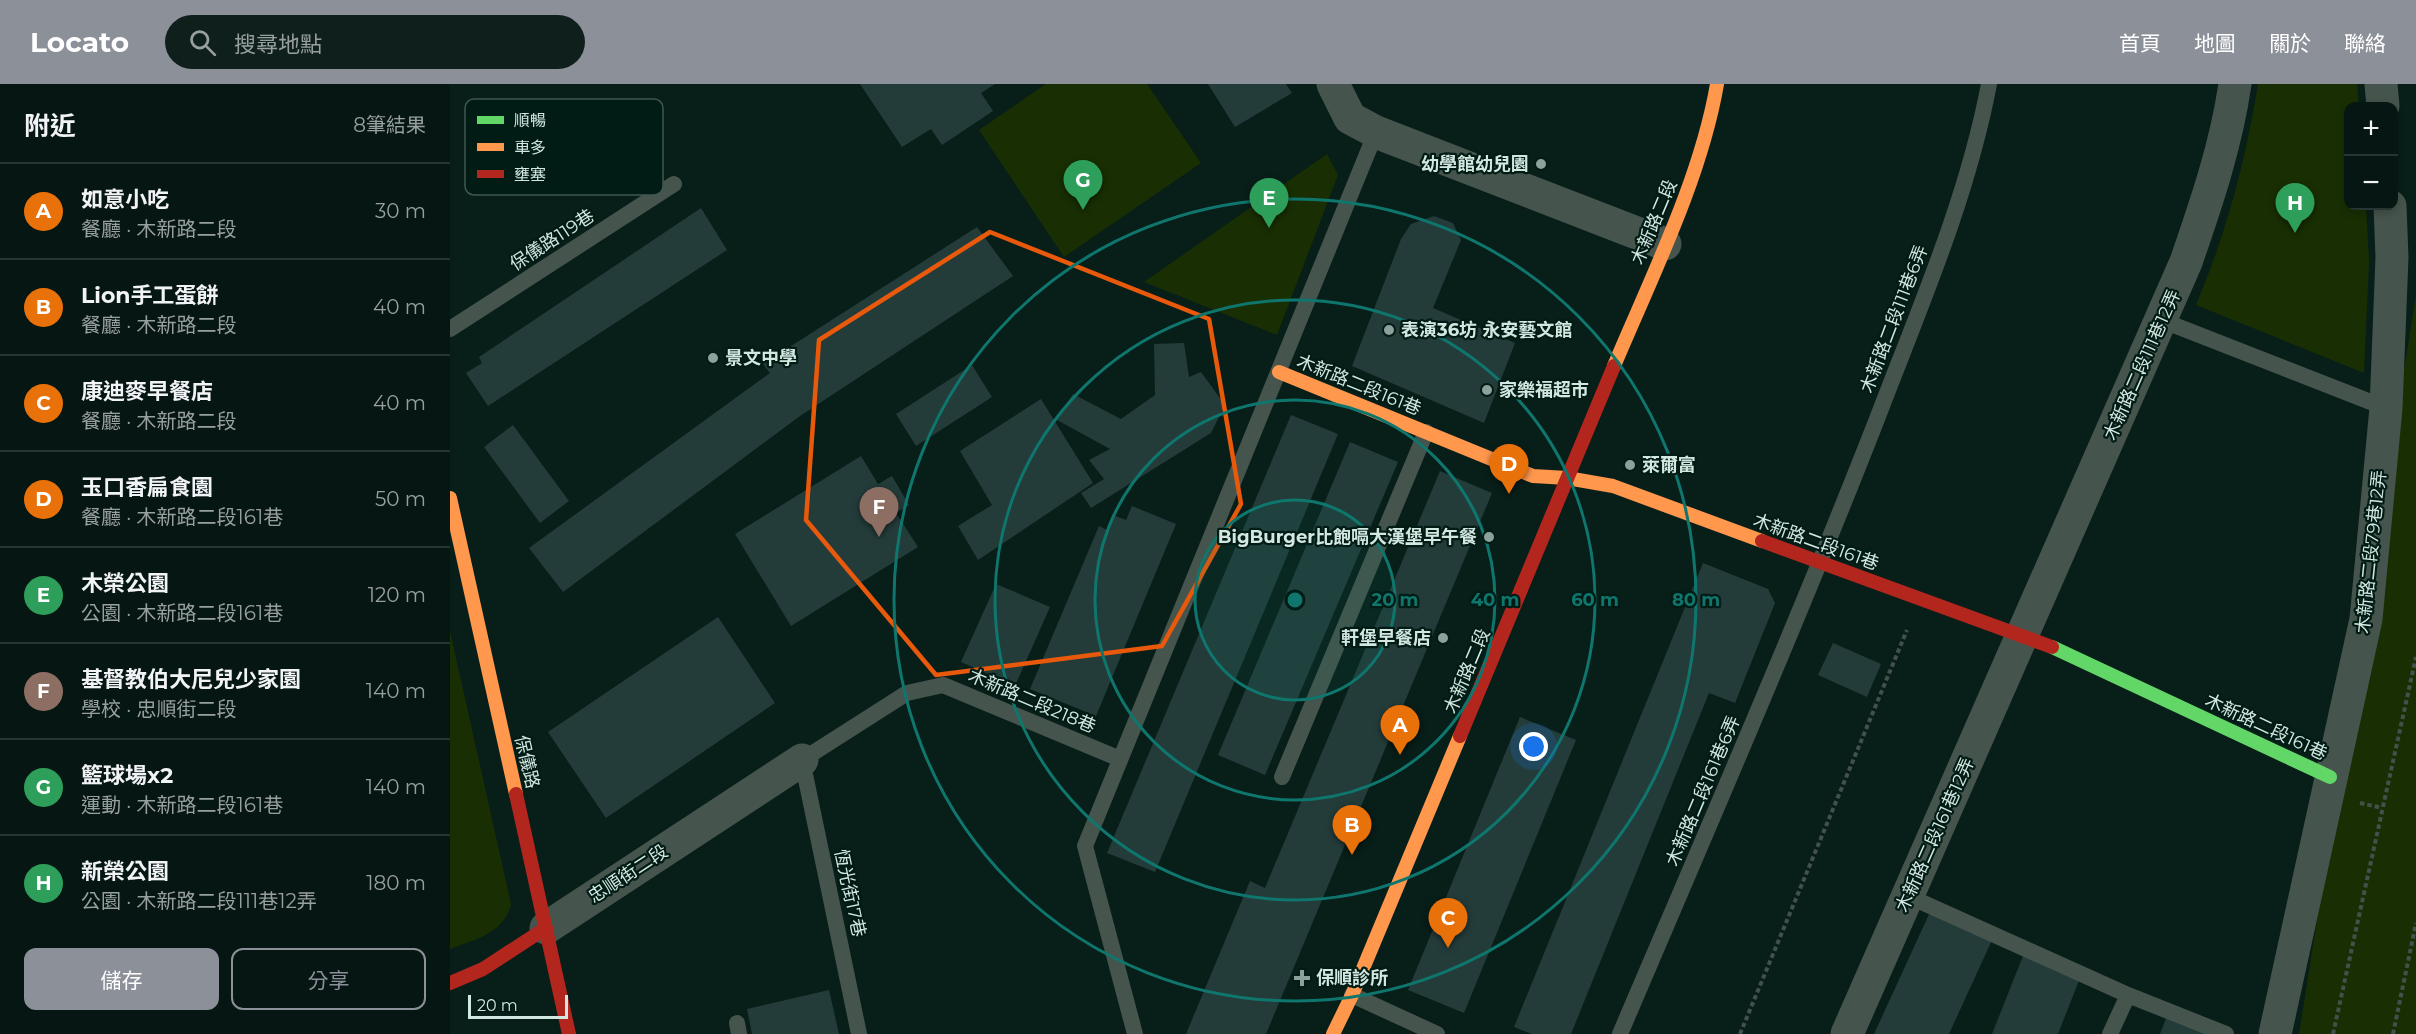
<!DOCTYPE html>
<html lang="zh-TW">
<meta charset="utf-8">
<style>
body{margin:0;font-family:Montserrat,"Noto Sans TC",sans-serif;background:#0f1f1c;color:#f1f3f6}
.controls{position:absolute;right:18px;top:18px;display:grid;overflow:hidden;border-radius:12px;box-shadow:0 3px 9px #0003}
.controls button{width:54px;height:54px;display:grid;place-items:center;padding:0;border:0;border-bottom:2px solid #273533;background:#061613;color:#f1f3f6;font:30px sans-serif}
.scale{position:absolute;left:18px;bottom:15px;width:100px;box-sizing:border-box;padding-left:6px;border:3px solid #d3e7e1;border-top:0;font-size:16px;line-height:21px;white-space:nowrap;color:#d3e7e1;-webkit-text-stroke:4px #011b15;paint-order:stroke}
.you{position:absolute;left:1084px;top:663px;width:21px;height:21px;margin:-15px;border:4px solid #fff;border-radius:50%;background:#1a73e8;box-shadow:0 0 0 9px #1a73e833}
.badge{display:grid;place-items:center;width:39px;height:39px;border-radius:50%;background:#8c9099;color:#fff;font-size:20px;font-weight:700}
.pin{position:absolute;translate:-50% -50px;filter:drop-shadow(0 2px 3px #0008)}
.pin::after{content:'';position:absolute;top:32px;width:21px;height:18px;background:inherit;clip-path:polygon(0 0,100% 0,50% 100%)}
.list{margin:0;padding:0;list-style:none}
h2{display:flex;justify-content:space-between;align-items:center;height:78px;margin:0;padding:0 24px;font-size:26px}
h2 small{font-size:20px;font-weight:400;color:#989fa0}
.list li{display:grid;grid-template-columns:39px 1fr auto;gap:18px;align-items:center;box-sizing:border-box;height:96px;padding:0 24px;border-top:2px solid #273533}
.list b{display:block;font-size:22px;white-space:nowrap}
.list p{margin:0;font-size:20px;white-space:nowrap;color:#989fa0}
.list em{font-size:20px;font-style:normal;color:#989fa0}
.actions{display:flex;gap:12px;padding:18px 24px}
.actions a{flex:1;padding:14px 0;border:2px solid #8c9099;border-radius:12px;text-align:center;font-size:21px;color:#8c9099}
.actions .main{background:#8c9099;color:#fff}
.icon{flex:none;width:33px;height:33px;fill:none;stroke:currentColor;stroke-width:2;stroke-linecap:round;stroke-linejoin:round}
.map{position:relative;flex:none;width:1966px;height:950px;overflow:hidden}
header{display:flex;align-items:center;gap:36px;box-sizing:border-box;height:84px;padding:0 30px;background:#8c9099;color:#fff}
header strong{font-size:28px}
nav{display:flex;gap:33px;margin-inline-start:auto;font-size:21px}
.search{width:420px;height:54px;background:#0f1f1c;display:flex;align-items:center;gap:15px;box-sizing:border-box;padding:0 21px;border-radius:33px;color:#989fa0;font-size:22px}
main{display:flex}
aside{flex:1;background:#061613}
.map>svg:first-child{display:block}
.green{fill:#192f03}
.building{fill:#233c3a}
.lines{fill:none;stroke-linecap:round;stroke-linejoin:round}
.path{stroke:#42514b;stroke-width:4;stroke-dasharray:4.5 3;stroke-linecap:butt}
.lane{stroke:#45544c;stroke-width:16}
.street{stroke:#45544c;stroke-width:33}
.fast{stroke:#63d668;stroke-width:14}
.slow{stroke:#ff974d;stroke-width:14}
.jam{stroke:#b3261e;stroke-width:14}
.marked{fill:none;stroke:#e8590c;stroke-width:4.5;stroke-linejoin:round}
.ring{fill:none;stroke:#0f766e;stroke-width:3}
.poi-dot{fill:#8ca19b;stroke:#011b15;stroke-width:2}
.labels{text-anchor:middle;dominant-baseline:central;stroke-width:4.5;stroke-linejoin:round;paint-order:stroke}
.poi-label{font-size:18px;font-weight:bold;fill:#d3e7e1;stroke:#011b15;text-anchor:start}
.street-label{font-size:18px;fill:#d3e7e1;stroke:#011b15}
.key{fill:#011b15;stroke:#405852;stroke-width:1.5}
.key-label{font-size:16px;fill:#d3e7e1}
.centre{fill:#0f766e;stroke:#011b15;stroke-width:3}
.ring-label{font-size:18px;text-anchor:middle;font-weight:bold;fill:#0f766e;stroke:#011b15;stroke-width:4.5;stroke-linejoin:round;paint-order:stroke}
</style>
<header>
<strong>Locato</strong>
<div class="search"><svg class="icon" aria-label="search" viewBox="0 0 24 24"><circle cx="10" cy="10" r="6"/><path d="M15 15l6 6"/></svg>搜尋地點</div>
<nav><a>首頁</a><a>地圖</a><a>關於</a><a>聯絡</a></nav>
</header>
<main>
<aside>
<h2>附近<small>8筆結果</small></h2>
<ul class="list">
<li><span class="badge" style="background:#e8710a">A</span><div><b>如意小吃</b><p>餐廳 · 木新路二段</p></div><em>30 m</em></li>
<li><span class="badge" style="background:#e8710a">B</span><div><b>Lion手工蛋餅</b><p>餐廳 · 木新路二段</p></div><em>40 m</em></li>
<li><span class="badge" style="background:#e8710a">C</span><div><b>康迪麥早餐店</b><p>餐廳 · 木新路二段</p></div><em>40 m</em></li>
<li><span class="badge" style="background:#e8710a">D</span><div><b>玉口香扁食園</b><p>餐廳 · 木新路二段161巷</p></div><em>50 m</em></li>
<li><span class="badge" style="background:#2e9e5b">E</span><div><b>木榮公園</b><p>公園 · 木新路二段161巷</p></div><em>120 m</em></li>
<li><span class="badge" style="background:#8d6e63">F</span><div><b>基督教伯大尼兒少家園</b><p>學校 · 忠順街二段</p></div><em>140 m</em></li>
<li><span class="badge" style="background:#2e9e5b">G</span><div><b>籃球場x2</b><p>運動 · 木新路二段161巷</p></div><em>140 m</em></li>
<li><span class="badge" style="background:#2e9e5b">H</span><div><b>新榮公園</b><p>公園 · 木新路二段111巷12弄</p></div><em>180 m</em></li>
</ul>
<div class="actions"><a class="main">儲存</a><a>分享</a></div>
</aside>
<div class="map">
<svg width="1966" height="950" viewBox="0 0 1966 950">
<rect width="100%" height="100%" fill="#081e19"/>
<path class="green" d="M 596,0 L 697,0 L 751,79 L 614,173 L 529,46 Z
M 1808,0 L 1907,0 L 1909,22 L 1898,22 L 1898,122 L 1916,122 L 1919,177 L 1914,289 L 1746,221 C 1777,147 1795,79 1808,0 Z
M 877,70 L 888,91 L 827,251 L 694,198 Z
M 1966,211 L 1966,950 L 1849,950 Z
M 0,547 L 61,820 C 54,850 25,855 0,865 Z"/>
<path class="building" d="M 410,0 L 545,0 L 531,9 L 543,27 L 492,61 L 481,45 L 452,63 Z
M 758,0 L 836,0 L 842,9 L 785,43 Z
M 251,124 L 277,166 L 38,322 L 16,289 L 32,279 L 29,273 Z
M 984,132 L 1003,139 L 1011,156 L 983,224 L 1065,259 L 1034,339 L 902,282 L 951,155 L 961,140 Z
M 527,143 L 563,192 L 350,332 L 113,508 L 79,464 L 320,289 L 313,280 Z
M 734,259 L 739,293 L 751,288 L 775,321 L 761,349 L 641,424 L 631,409 L 654,395 L 639,376 L 660,365 L 607,336 L 623,310 L 671,335 L 705,311 L 704,260 Z
M 522,281 L 542,313 L 466,362 L 446,330 Z
M 591,315 L 643,399 L 528,476 L 508,442 L 542,421 L 510,367 Z
M 841,331 L 888,350 L 705,788 L 657,769 Z
M 63,341 L 119,417 L 90,439 L 34,363 Z
M 900,358 L 948,378 L 815,691 L 768,671 Z
M 411,372 L 428,400 L 442,392 L 459,421 L 446,429 L 468,463 L 341,542 L 285,450 Z
M 990,387 L 1042,409 L 816,950 L 736,950 L 800,797 L 815,804 Z
M 682,422 L 726,440 L 646,632 L 580,605 L 649,442 L 657,446 L 663,431 L 676,436 Z
M 1253,479 L 1318,505 L 1325,519 L 1285,619 L 1259,609 L 1121,950 L 1082,950 L 1064,943 Z
M 546,500 L 600,523 L 565,602 L 511,578 Z
M 268,533 L 325,619 L 156,734 L 98,648 Z
M 1383,559 L 1431,580 L 1417,613 L 1368,591 Z
M 1070,633 L 1126,656 L 1014,929 L 958,906 Z
M 1481,826 L 1543,854 L 1499,950 L 1424,950 Z
M 1573,872 L 1630,894 L 1608,950 L 1542,950 Z
M 379,906 L 389,950 L 302,950 L 297,925 Z
M 1717,932 L 1763,950 L 1710,950 Z"/>
<g class="lines">
<path class="path" d="M 1910,719 L 1932,724
M 1290,950 L 1457,546
M 1883,950 L 1966,573
M 1943,950 L 1966,839"/>
<path class="lane" d="M 1711,236 L 1936,324
M 0,245 L 224,100
M 832,693 L 976,348
M 1458,812 L 1678,911 L 1776,950
M 902,911 L 987,950
M 287,939 L 289,950
M 409,950 L 352,676 L 457,609 L 493,601 L 670,675
M 685,950 L 635,762 L 926,48
M 1170,950 C 1257,746 1346,542 1427,335 C 1469,225 1517,116 1539,0
M 1660,950 L 1678,911"/>
<path class="street" d="M 883,0 L 900,34 L 926,48 L 1215,160
M 1931,0 L 1933,22
M 96,844 L 352,676
M 1397,950 L 1736,178 C 1756,120 1776,62 1785,0
M 1825,950 L 1916,535 L 1936,324 L 1942,173 L 1940,122"/>
<path class="fast" d="M 1602,563 L 1880,693"/>
<path class="slow" d="M 1164,282 C 1201,194 1251,94 1267,0
M 829,288 L 1083,392 L 1117,394 L 1163,402 L 1312,457
M 0,414 L 66,710
M 883,950 L 902,911 L 1010,652"/>
<path class="jam" d="M 1312,457 L 1602,563
M 1010,652 L 1164,282
M 66,710 L 119,950
M 0,899 L 33,885 L 96,844"/>
</g>
<path class="marked" d="M 540,148 L 759,235 L 791,420 L 712,562 L 486,591 L 356,436 L 369,256 Z"/>
<circle cx="845" cy="516" r="100" fill="#0f766e" fill-opacity=".12"/>
<g class="ring">
<circle cx="845" cy="516" r="100"/>
<circle cx="845" cy="516" r="200"/>
<circle cx="845" cy="516" r="300"/>
<circle cx="845" cy="516" r="401"/>
</g>
<g class="poi-dot">
<circle cx="1091" cy="80" r="6"/>
<circle cx="939" cy="246" r="6"/>
<circle cx="263" cy="274" r="6"/>
<circle cx="1037" cy="306" r="6"/>
<circle cx="1180" cy="381" r="6"/>
<circle cx="1039" cy="453" r="6"/>
<circle cx="993" cy="554" r="6"/>
<path d="M849 885h6v6h6v6h-6v6h-6v-6h-6v-6h6z"/>
</g>
<g class="labels">
<g class="poi-label">
<text x="1079" y="80" text-anchor="end">幼學館幼兒園</text>
<text x="951" y="246">表演36坊 永安藝文館</text>
<text x="275" y="274">景文中學</text>
<text x="1049" y="306">家樂福超市</text>
<text x="1192" y="381">萊爾富</text>
<text x="1027" y="453" text-anchor="end">BigBurger比飽嗝大漢堡早午餐</text>
<text x="981" y="554" text-anchor="end">軒堡早餐店</text>
<text x="866" y="894">保順診所</text>
</g>
<g class="street-label">
<text transform="translate(1204 138) rotate(-67)">木新路二段</text>
<text transform="translate(102 156) rotate(-33)">保儀路119巷</text>
<text transform="translate(1444 235) rotate(-69)">木新路二段111巷6弄</text>
<text transform="translate(1692 281) rotate(-66)">木新路二段111巷12弄</text>
<text transform="translate(909 301) rotate(22)">木新路二段161巷</text>
<text transform="translate(1366 458) rotate(20)">木新路二段161巷</text>
<text transform="translate(1921 468) rotate(-84)">木新路二段79巷12弄</text>
<text transform="translate(1017 587) rotate(-67)">木新路二段</text>
<text transform="translate(582 617) rotate(23)">木新路二段218巷</text>
<text transform="translate(1816 643) rotate(25)">木新路二段161巷</text>
<text transform="translate(77 678) rotate(77)">保儀路</text>
<text transform="translate(1253 707) rotate(-67)">木新路二段161巷6弄</text>
<text transform="translate(1485 751) rotate(-66)">木新路二段161巷12弄</text>
<text transform="translate(178 790) rotate(-33)">忠順街二段</text>
<text transform="translate(400 809) rotate(78)">恆光街17巷</text>
</g>
</g>
<rect x="15" y="15" width="198" height="96" rx="9" class="key"/>
<rect x="27" y="32" width="27" height="8" fill="#63d668"/>
<rect x="27" y="59" width="27" height="8" fill="#ff974d"/>
<rect x="27" y="86" width="27" height="8" fill="#b3261e"/>
<g class="key-label">
<text x="64" y="42">順暢</text>
<text x="64" y="69">車多</text>
<text x="64" y="96">壅塞</text>
</g>
<circle cx="845" cy="516" r="9" class="centre"/>
<g class="ring-label">
<text x="945" y="522">20 m</text>
<text x="1045" y="522">40 m</text>
<text x="1145" y="522">60 m</text>
<text x="1246" y="522">80 m</text>
</g>
</svg>
<div class="controls">
<button>+</button>
<button>−</button>
</div>
<div class="scale">20 m</div>
<div class="you"></div>
<div class="pin badge" style="left:950px;top:671px;background:#e8710a">A</div>
<div class="pin badge" style="left:902px;top:771px;background:#e8710a">B</div>
<div class="pin badge" style="left:998px;top:864px;background:#e8710a">C</div>
<div class="pin badge" style="left:1059px;top:410px;background:#e8710a">D</div>
<div class="pin badge" style="left:819px;top:144px;background:#2e9e5b">E</div>
<div class="pin badge" style="left:429px;top:453px;background:#8d6e63">F</div>
<div class="pin badge" style="left:633px;top:126px;background:#2e9e5b">G</div>
<div class="pin badge" style="left:1845px;top:149px;background:#2e9e5b">H</div>
</div>
</main>
